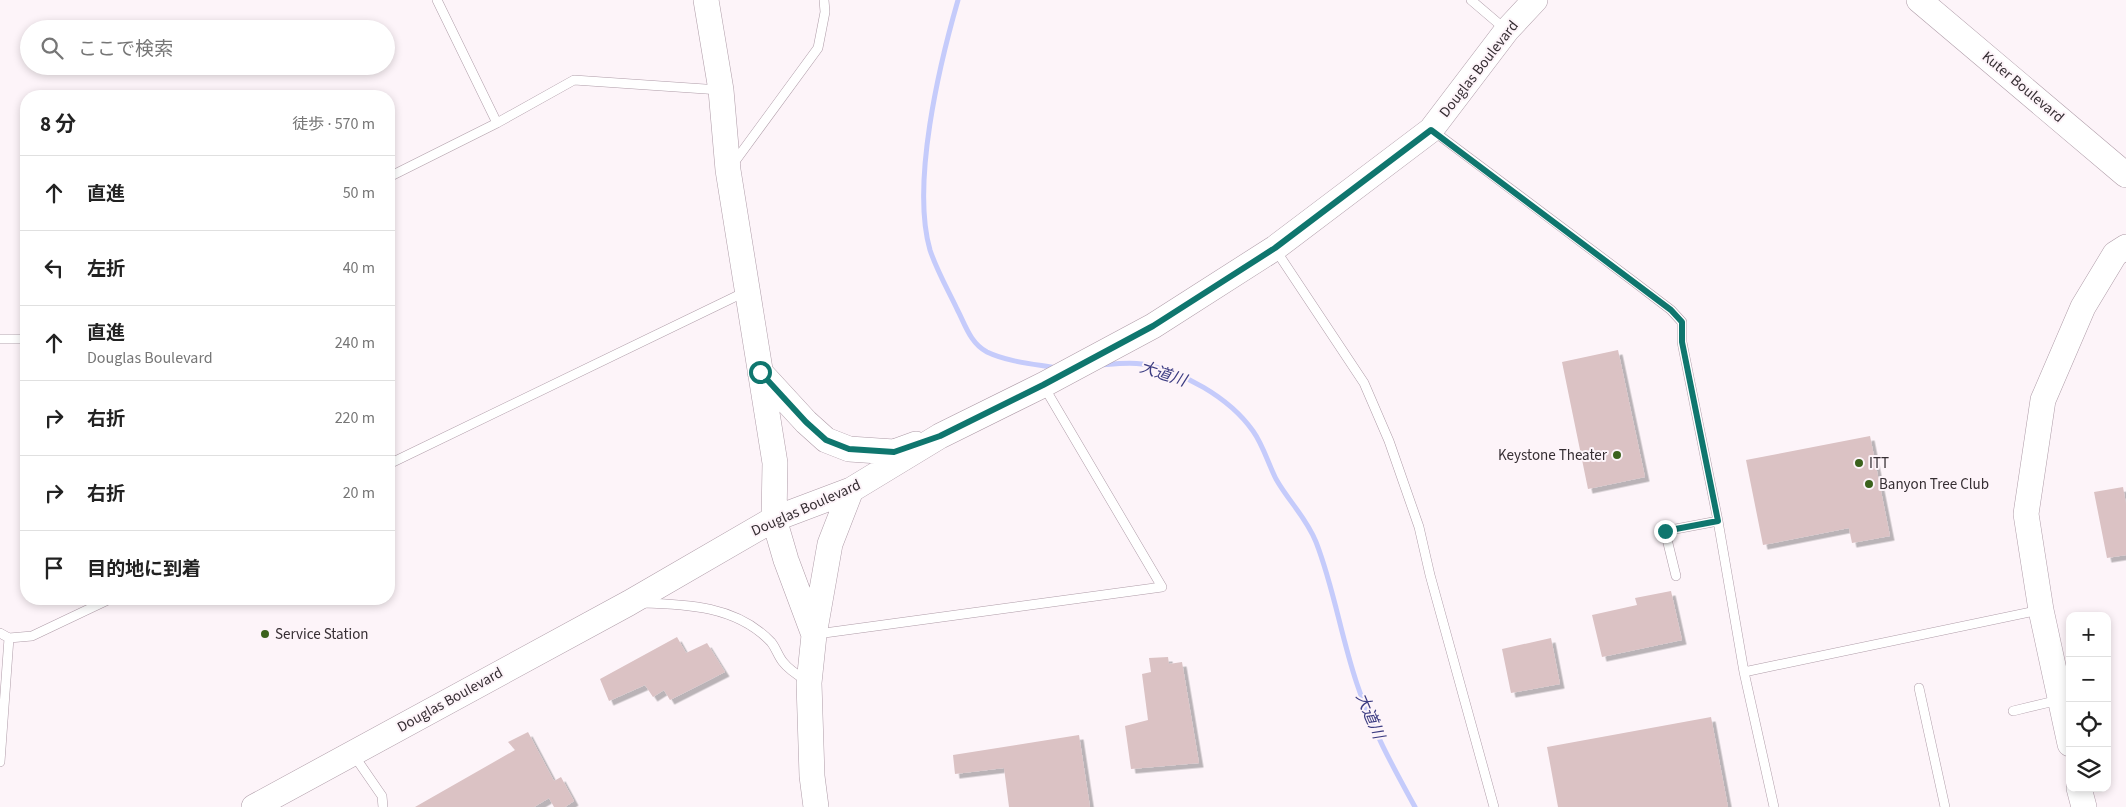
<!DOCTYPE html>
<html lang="ja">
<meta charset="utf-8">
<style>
body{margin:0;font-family:"Source Sans 3","Noto Sans JP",sans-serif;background:#f2f2f2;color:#222}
.controls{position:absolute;right:15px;bottom:15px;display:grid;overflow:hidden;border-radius:10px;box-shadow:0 2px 8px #0003}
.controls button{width:45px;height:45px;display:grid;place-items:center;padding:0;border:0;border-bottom:1px solid #e0e0e0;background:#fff;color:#222;font:25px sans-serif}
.stop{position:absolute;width:15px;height:15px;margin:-11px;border:4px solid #0f766e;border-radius:50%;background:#fff}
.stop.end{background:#0f766e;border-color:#fff;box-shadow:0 1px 5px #0008}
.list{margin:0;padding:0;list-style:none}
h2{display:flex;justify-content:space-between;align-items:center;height:65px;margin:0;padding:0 20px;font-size:21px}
h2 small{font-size:16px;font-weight:400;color:#767676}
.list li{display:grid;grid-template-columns:32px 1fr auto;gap:15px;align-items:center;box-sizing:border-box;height:75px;padding:0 20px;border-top:1px solid #e0e0e0}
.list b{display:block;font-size:19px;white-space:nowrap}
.list p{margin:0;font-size:16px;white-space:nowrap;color:#767676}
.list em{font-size:16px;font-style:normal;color:#767676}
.icon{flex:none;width:28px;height:28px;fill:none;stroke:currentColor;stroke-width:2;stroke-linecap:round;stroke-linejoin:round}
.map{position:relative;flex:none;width:2126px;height:807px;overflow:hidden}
.search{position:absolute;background:#fff;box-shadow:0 2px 8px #0003;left:20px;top:20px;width:375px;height:55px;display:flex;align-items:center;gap:12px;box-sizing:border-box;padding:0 18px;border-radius:28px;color:#767676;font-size:19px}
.panel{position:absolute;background:#fff;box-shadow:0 2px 8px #0003;left:20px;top:90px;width:375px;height:515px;border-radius:20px}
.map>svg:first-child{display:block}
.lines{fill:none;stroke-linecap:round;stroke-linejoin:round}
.stream{stroke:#c5cbfb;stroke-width:5}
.building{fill:#dbc2c4;filter:url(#shadow)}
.lane-casing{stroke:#af9ca8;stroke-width:10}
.secondary-casing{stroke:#af9ca8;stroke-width:26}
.lane{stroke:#fff;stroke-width:9}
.secondary{stroke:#fff;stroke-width:25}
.route{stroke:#0f766e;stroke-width:6}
.poi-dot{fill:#3b621c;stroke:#fdf4f9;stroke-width:2}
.labels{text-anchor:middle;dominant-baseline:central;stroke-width:4;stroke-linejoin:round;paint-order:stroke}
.street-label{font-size:15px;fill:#362e33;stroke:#fdf4f9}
.poi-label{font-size:15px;fill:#362e33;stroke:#fdf4f9;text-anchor:start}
.water-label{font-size:16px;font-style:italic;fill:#3c3c82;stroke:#fdf4f9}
</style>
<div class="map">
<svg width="2126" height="807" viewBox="0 0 2126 807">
<defs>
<filter id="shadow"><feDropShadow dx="4.5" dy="4.5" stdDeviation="0" flood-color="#0004"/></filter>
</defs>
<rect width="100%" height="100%" fill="#fdf4f9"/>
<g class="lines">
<path class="stream" d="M 958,0 C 939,66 911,184 930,250 C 937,271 948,290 957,309 C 965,324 970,343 987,352 C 1008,362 1034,364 1057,368
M 1100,365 C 1113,364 1129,362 1142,364 C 1182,371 1229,397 1253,431 C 1263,445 1268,463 1276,479 C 1289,502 1306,517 1316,542 C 1334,588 1341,637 1357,684 C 1371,727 1393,767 1415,807"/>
</g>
<path class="building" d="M 1618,350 L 1645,477 L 1588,489 L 1562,362 Z
M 1870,436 L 1890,536 L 1852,543 L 1849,528 L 1763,545 L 1746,460 Z
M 2123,487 L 2126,504 L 2126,555 L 2107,558 L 2094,492 Z
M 1671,591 L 1682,640 L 1602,657 L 1592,615 L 1637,605 L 1635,598 Z
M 677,637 L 686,653 L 707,643 L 725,672 L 670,700 L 664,690 L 653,697 L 645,685 L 609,701 L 600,679 Z
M 1551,638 L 1560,684 L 1511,693 L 1502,649 Z
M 1168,657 L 1169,664 L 1182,662 L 1199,763 L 1131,769 L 1125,726 L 1148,720 L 1142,674 L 1151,672 L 1149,658 Z
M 1711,717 L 1728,807 L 1558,807 L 1547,747 Z
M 528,732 L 554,781 L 561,777 L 574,801 L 565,807 L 554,807 L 549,798 L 534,807 L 415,807 L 515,750 L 508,742 Z
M 1079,735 L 1090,807 L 1009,807 L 1004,768 L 955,774 L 953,755 Z"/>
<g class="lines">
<defs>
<path id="lane" d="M 437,0 L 497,123
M 1471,0 L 1505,29
M 1432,130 L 1633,281 L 1671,310 L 1682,322 L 1682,342 L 1718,521 L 1744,672 L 1774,807
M 733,164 L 818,48 L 825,12 L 824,0
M 389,177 L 497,123 L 574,80 L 720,90
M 1275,249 L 1364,383 L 1389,441 L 1419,527 L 1430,575 L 1494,807
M 0,339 L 26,339
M 389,464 L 747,291
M 1676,576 L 1665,531 L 1718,521
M 641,603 C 687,604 737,606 771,642 C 776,648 778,656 783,662 C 789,670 799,676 807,681
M 0,633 L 9,638 L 32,636 L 110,599
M 817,634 L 1162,587 L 1043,385
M 1744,672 L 2040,610
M 1919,688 L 1945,807
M 2013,711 L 2059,700
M 353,754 L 382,796 L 383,807
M 0,762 L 9,638"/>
<path id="secondary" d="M 706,0 L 721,90 L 728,170 L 775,463 L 774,519 L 786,560 L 814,635
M 1919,0 L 2126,175
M 760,372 L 806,422 L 826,440 L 849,449 L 894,452 L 916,444
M 2070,744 L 2041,610 L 2026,514 L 2043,400 L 2083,307 L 2115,254 L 2126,247
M 2079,788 L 2084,807
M 254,807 L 629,603 L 774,519 L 851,490 L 940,436 L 1043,385 L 1153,326 L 1275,248 L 1431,130 L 1507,30 L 1535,0
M 816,807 L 812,776 L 809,683 L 814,635 L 830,544 L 851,490"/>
</defs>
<use href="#lane" class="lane-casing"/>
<use href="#secondary" class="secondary-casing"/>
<use href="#lane" class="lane"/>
<use href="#secondary" class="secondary"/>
</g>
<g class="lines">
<path class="route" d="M 760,372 L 806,422 L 826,440 L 849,449 L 894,452 L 940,436 L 1043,385 L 1153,326 L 1275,248 L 1431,130 L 1671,310 L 1682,322 L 1682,342 L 1718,521 L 1665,531"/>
</g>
<g class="poi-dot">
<circle cx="1617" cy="455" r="5"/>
<circle cx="1859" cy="463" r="5"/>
<circle cx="1869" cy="484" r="5"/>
<circle cx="265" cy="634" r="5"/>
</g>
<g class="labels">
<g class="street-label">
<text transform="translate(1479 69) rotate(-52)">Douglas Boulevard</text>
<text transform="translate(2023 87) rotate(40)">Kuter Boulevard</text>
<text transform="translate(806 508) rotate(-24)">Douglas Boulevard</text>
<text transform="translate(450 700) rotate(-29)">Douglas Boulevard</text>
</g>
<g class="poi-label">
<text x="1607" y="455" text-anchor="end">Keystone Theater</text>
<text x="1869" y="463">ITT</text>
<text x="1879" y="484">Banyon Tree Club</text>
<text x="275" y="634">Service Station</text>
</g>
<g class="water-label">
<text transform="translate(1163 374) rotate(18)">大道川</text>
<text transform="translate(1370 716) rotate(67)">大道川</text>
</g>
</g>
</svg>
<div class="controls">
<button>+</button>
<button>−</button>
<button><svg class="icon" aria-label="locate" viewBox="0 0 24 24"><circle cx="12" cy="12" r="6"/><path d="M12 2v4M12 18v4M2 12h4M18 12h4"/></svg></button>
<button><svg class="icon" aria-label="layers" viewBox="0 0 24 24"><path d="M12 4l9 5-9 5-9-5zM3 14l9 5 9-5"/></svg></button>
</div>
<div class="stop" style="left:760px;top:372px"></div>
<div class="stop end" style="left:1665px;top:531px"></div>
<div class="search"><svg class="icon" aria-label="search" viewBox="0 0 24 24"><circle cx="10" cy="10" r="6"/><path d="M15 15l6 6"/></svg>ここで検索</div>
<section class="panel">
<h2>8 分<small>徒歩 · 570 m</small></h2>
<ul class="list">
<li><svg class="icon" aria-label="ahead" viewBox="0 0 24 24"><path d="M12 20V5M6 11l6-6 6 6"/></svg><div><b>直進</b></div><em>50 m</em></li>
<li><svg class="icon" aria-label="left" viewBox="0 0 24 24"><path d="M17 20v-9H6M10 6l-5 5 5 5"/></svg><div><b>左折</b></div><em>40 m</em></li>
<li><svg class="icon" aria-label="ahead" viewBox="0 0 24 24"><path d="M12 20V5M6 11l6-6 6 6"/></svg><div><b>直進</b><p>Douglas Boulevard</p></div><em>240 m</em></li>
<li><svg class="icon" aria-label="right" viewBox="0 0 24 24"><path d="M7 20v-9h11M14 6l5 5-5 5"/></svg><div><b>右折</b></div><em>220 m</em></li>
<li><svg class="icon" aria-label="right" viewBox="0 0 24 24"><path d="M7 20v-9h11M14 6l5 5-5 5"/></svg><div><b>右折</b></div><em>20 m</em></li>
<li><svg class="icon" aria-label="arrive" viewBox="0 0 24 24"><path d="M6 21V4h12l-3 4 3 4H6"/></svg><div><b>目的地に到着</b></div></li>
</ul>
</section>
</div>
